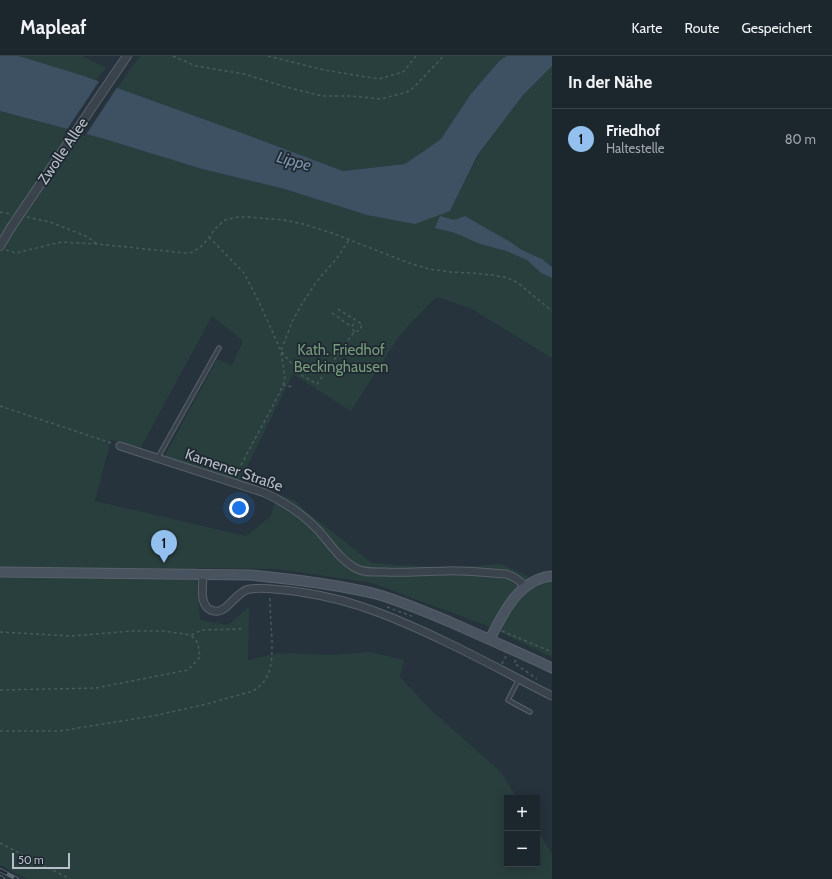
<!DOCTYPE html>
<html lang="de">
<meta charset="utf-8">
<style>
body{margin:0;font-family:Cabin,sans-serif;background:#252e35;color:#f1f3f6}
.controls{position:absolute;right:12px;bottom:12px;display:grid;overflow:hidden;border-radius:0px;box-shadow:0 2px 10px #0003}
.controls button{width:36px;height:36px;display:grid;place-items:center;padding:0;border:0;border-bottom:1px solid #3a4349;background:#1c262d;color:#f1f3f6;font:20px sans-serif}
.scale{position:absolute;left:12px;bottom:10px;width:58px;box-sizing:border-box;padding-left:4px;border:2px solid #b6bec7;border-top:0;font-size:11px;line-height:14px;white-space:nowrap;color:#b6bec7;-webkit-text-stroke:3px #1f2831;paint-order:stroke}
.you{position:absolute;left:239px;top:452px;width:14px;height:14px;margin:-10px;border:3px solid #fff;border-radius:50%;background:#1a73e8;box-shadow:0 0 0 6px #1a73e833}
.badge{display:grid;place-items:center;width:26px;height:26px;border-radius:50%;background:#93c0ef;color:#111;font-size:13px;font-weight:700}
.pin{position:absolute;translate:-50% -33px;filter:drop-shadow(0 1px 2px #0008)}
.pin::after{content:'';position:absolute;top:21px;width:14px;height:12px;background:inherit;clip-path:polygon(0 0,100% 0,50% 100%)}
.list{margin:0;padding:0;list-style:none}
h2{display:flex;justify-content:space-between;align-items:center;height:52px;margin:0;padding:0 16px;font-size:17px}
h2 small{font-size:13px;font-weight:400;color:#a0a5aa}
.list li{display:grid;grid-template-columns:26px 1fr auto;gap:12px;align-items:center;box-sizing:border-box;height:60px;padding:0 16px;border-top:1px solid #3a4349}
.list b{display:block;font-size:15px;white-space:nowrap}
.list p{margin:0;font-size:13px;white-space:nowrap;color:#a0a5aa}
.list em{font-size:13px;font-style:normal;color:#a0a5aa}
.map{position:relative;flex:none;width:552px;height:823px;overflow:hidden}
header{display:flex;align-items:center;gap:24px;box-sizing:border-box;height:56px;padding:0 20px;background:#1c262d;border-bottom:1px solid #3a4349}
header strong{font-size:19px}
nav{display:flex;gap:22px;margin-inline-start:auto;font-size:14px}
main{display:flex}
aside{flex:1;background:#1c262d}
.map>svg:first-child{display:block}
.green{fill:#293f3e}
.water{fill:#3d5163}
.pier{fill:#26323c}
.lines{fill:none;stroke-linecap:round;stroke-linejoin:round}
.service-casing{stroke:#58616a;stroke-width:5.5}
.minor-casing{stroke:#58616a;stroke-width:9}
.tertiary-casing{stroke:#58616a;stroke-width:10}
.secondary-casing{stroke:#58616a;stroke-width:11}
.path{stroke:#485b5b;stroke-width:1.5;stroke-dasharray:3 3;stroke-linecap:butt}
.service{stroke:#3a434c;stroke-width:3.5}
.minor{stroke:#3a434c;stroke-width:7}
.tertiary{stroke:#3a434c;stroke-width:8}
.secondary{stroke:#48535f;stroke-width:9}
.rail-casing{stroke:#5c6873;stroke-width:4}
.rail{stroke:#1f2831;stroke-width:2.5;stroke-dasharray:8;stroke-linecap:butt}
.tertiary-bridge-casing{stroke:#58616a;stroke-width:10;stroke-linecap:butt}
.tertiary-bridge{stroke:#3a434c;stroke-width:8}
.labels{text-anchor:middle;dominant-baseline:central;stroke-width:3.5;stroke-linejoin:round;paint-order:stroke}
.street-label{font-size:15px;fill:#b6bec7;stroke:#1f2831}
.park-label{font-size:15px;fill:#769b7b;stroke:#1f2831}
.water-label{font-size:16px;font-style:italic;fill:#7992a8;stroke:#1f2831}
</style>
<header>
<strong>Mapleaf</strong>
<nav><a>Karte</a><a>Route</a><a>Gespeichert</a></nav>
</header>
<main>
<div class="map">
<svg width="552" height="823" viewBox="0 0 552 823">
<rect width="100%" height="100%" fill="#26323c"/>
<path class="green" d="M 19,0 L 83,0 L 106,12 L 96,24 Z
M 140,0 L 507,0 L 500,4 L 470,39 L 441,83 L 405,108 L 343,115 L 245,78 L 117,32 Z
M 552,10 L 552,211 L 542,203 L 522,194 L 512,187 L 465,160 L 435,172 L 455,177 L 480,188 L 506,195 L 527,204 L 541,217 L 552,222 L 552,302 L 470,252 L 436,241 L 399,280 L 351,355 L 293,318 L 239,427 L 164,401 L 217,303 L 232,309 L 243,285 L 212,260 L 140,393 L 111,384 L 95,445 L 246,480 L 270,461 L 278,438 L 295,445 L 307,456 L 372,507 L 446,512 L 501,508 L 528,520 L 532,527 L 552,519 L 552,601 L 485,569 L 372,527 L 278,513 L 196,512 L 200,564 L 228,569 L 249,551 L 248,604 L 278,597 L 330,599 L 371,596 L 404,604 L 400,621 L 430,653 L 501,716 L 517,742 L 507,742 L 507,808 L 537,808 L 537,774 L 552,798 L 552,823 L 28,823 L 0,809 L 0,55 L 101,82 L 202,113 L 281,132 L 367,159 L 450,155 L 477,101 L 523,39 Z"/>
<path class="water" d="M 0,0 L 19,0 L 84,20 L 245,78 L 343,115 L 405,108 L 441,83 L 470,39 L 500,4 L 507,0 L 552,0 L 552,10 L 523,39 L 477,100 L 450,155 L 415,168 L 367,159 L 281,132 L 202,113 L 101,82 L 0,55 Z
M 440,160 L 454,164 L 465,160 L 512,187 L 522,194 L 542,203 L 552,211 L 552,222 L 541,217 L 527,204 L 506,195 L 480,188 L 455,177 L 435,172 Z"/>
<path class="pier" d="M 100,24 L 118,30 L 85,80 L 66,75 Z"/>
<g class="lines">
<defs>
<path id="service" d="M 157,403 L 219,292
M 519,623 L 508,644 L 530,656"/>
<path id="minor" d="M 120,390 L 265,437 C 284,446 299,455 315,471 C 328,484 338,502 355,512 C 364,517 375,516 385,516 C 405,517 425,515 446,515 C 466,514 486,517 506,518 C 515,521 520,524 525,531
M 203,518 C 203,530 198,552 214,555 C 218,556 222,554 225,552 C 231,547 239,537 246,534 C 257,530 293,535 306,537 C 354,544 400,564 444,585 C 480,602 516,622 552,640"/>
<path id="tertiary" d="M 101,38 L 127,0
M 0,190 L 10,173"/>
<path id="secondary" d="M 0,516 L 250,519 C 292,523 335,528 376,538 C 401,545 426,556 450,566 C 484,581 518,596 552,612
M 490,583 C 503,557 519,523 552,520"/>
</defs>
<use href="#service" class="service-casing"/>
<use href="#minor" class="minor-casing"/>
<use href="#tertiary" class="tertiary-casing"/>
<use href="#secondary" class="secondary-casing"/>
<path class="path" d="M 173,0 L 196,10 L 244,18 L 286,31 L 322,40 L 352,40 L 381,43 L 410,35 L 440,4 L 443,0
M 268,0 L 324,14 L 379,23 L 403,16 L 416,0
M 0,156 L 11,158
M 27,161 L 50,166 L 88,181 L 97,188
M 209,181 L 244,217 L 260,248 L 281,295 L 301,319 L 317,328 L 354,276 L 360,274 L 362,268 L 336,252
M 6,194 L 16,197 L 61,186 L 97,188 L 185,197 L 193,196 L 203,189 L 216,172 L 225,164 L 238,161 L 249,161 L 283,164 L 303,168 L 332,177 L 409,207 L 429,213 L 451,216 L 470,217 L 492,219 L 508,222 L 518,227 L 552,255
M 332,257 L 352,271
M 354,276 L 352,271 L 355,265
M 283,329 L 285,324 L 281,295 L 292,266 L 303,246 L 318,224 L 337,202 L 349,184
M 0,350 L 114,388
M 236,420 C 250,389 269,360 283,329 L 292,331
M 387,551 L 414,561
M 502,575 L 552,596
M 0,576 L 72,580 L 133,575 L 163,575 L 191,579 L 202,574 L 242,573
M 516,604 L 514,607 L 537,623
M 502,608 L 506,600
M 0,634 L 96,632 L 188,614 L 200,601 L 198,587 L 191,579
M 0,675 L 59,675 L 153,660 L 207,648 L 253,635 C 273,623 272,604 272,583 C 271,568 270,554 270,539
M 0,787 L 70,823"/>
<use href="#service" class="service"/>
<use href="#minor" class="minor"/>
<use href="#tertiary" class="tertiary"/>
<use href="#secondary" class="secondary"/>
<defs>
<path id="rail" d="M 0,814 L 17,823
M 0,821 L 3,823"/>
</defs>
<use href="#rail" class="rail-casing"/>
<use href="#rail" class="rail"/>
<defs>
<path id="tertiary-bridge" d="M 10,173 L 101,38"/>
</defs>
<use href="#tertiary-bridge" class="tertiary-bridge-casing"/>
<use href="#tertiary-bridge" class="tertiary-bridge"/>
</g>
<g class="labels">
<g class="street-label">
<text transform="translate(63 95) rotate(-56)">Zwolle Allee</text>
<text transform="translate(234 414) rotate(19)">Kamener Straße</text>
</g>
<g class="park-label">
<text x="341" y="294">Kath. Friedhof<tspan x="341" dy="17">Beckinghausen</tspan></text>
</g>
<g class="water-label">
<text transform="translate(294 105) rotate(15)">Lippe</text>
</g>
</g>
</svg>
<div class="controls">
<button>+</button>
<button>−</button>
</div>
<div class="scale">50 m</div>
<div class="you"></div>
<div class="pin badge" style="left:164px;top:507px">1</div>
</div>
<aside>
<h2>In der Nähe<small></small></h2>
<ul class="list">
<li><span class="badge">1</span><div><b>Friedhof</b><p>Haltestelle</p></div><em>80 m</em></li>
</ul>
</aside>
</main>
